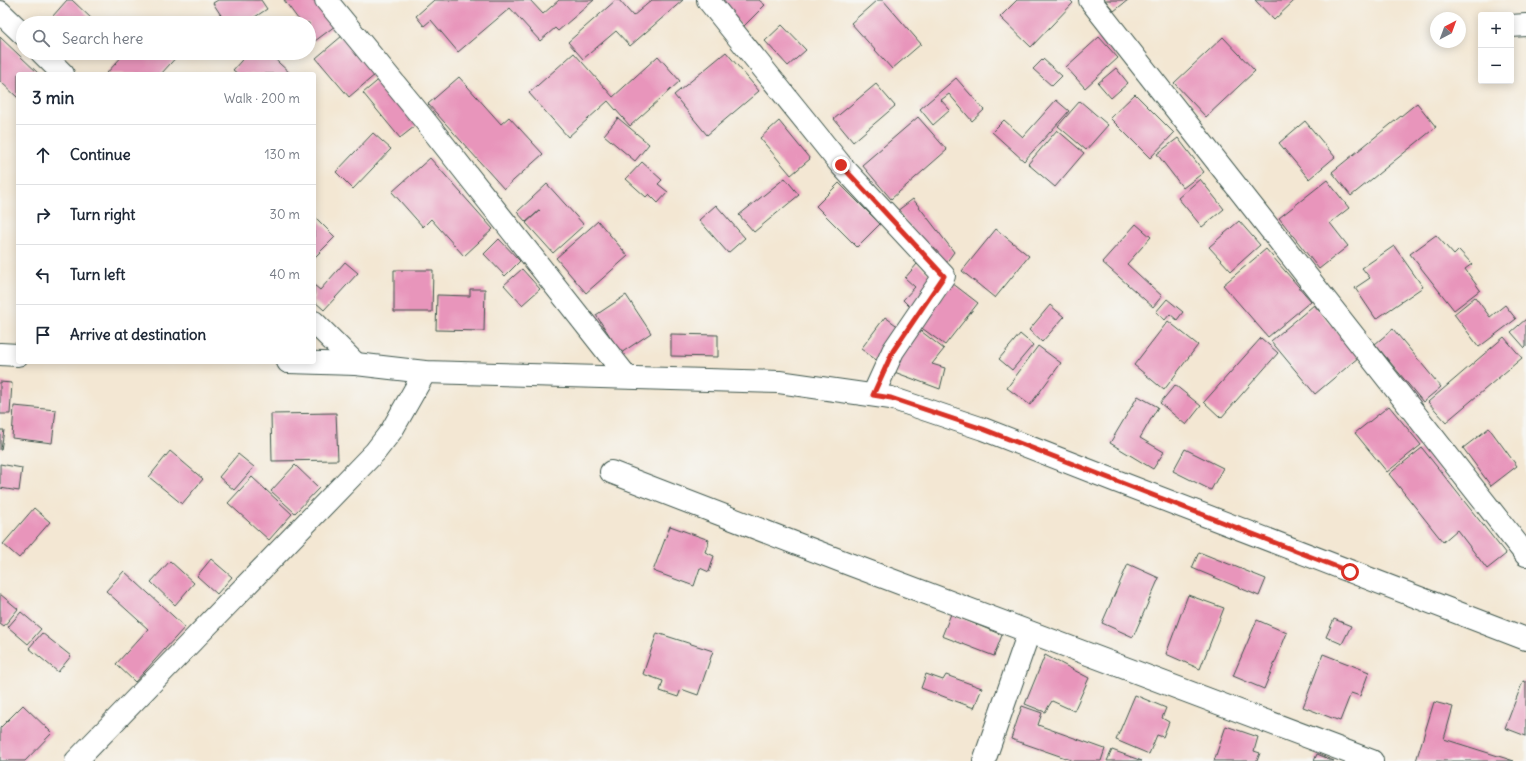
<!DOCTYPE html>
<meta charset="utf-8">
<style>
body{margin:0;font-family:Delius,sans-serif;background:#f2f2f3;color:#1f2937}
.controls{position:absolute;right:12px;top:12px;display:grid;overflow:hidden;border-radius:4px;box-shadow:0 2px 10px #0003}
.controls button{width:36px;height:36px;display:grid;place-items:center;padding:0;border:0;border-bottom:1px solid #e0e1e3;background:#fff;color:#1f2937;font:20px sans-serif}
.compass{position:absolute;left:1430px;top:12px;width:36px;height:36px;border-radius:50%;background:#fff;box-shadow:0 2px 10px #0003;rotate:41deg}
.stop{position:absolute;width:12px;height:12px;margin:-9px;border:3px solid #d93025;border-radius:50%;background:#fff}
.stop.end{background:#d93025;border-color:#fff;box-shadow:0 1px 4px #0008}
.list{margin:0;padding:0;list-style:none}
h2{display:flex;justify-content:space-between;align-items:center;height:52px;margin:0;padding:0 16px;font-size:17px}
h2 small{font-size:13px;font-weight:400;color:#747a83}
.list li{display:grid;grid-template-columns:26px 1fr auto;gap:12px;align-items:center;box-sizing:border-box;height:60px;padding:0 16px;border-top:1px solid #e0e1e3}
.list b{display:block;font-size:15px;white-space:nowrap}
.list em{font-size:13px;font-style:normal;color:#747a83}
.icon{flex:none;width:22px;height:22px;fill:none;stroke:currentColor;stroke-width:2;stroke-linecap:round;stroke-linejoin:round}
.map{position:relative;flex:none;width:1526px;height:761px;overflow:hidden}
.search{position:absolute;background:#fff;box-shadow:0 2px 10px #0003;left:16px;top:16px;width:300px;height:44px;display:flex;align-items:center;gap:10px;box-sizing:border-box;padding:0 14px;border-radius:22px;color:#747a83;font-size:15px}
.panel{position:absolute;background:#fff;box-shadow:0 2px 10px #0003;left:16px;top:72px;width:300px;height:292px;border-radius:4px}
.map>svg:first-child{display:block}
.building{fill:#e895bb}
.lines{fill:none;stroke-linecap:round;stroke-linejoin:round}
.minor-casing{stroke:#3f564c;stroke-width:24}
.tertiary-casing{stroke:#3f564c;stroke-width:24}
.minor{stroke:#fff;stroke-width:22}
.tertiary{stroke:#fff;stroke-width:22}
.route{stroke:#d93025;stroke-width:5}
</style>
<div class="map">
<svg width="1526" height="761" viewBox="0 0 1526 761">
<rect width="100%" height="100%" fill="#f6f6f2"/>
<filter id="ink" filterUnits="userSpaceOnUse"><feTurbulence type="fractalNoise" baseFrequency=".025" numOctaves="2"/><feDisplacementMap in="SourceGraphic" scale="8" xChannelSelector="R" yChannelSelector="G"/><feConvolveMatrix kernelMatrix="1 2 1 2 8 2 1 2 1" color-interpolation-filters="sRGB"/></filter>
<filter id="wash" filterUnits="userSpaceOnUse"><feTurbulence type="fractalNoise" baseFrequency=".012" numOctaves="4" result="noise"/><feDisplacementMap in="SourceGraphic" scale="16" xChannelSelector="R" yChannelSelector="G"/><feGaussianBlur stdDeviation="0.9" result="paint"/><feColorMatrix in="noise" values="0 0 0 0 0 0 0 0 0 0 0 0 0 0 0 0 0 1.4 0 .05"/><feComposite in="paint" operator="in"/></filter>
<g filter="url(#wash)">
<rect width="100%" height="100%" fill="#f3e7d3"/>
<g id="blocks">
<path class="building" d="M 67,0 L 72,0 L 93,20 L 90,23 L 59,23 L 52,17 Z
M 218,0 L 261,0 L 267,9 L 246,23 L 226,23 L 213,3 Z
M 284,0 L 315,0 L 335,26 L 315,41 L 309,33 L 309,23 L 301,23 Z
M 434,0 L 530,0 L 543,14 L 559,0 L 594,0 L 558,31 L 555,28 L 540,41 L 510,8 L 458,52 L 431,20 L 424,26 L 416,16 Z
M 616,0 L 619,0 L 633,16 L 652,0 L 683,0 L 630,46 L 616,31 L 583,59 L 568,42 Z
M 716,0 L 759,0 L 765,5 L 743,27 Z
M 877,0 L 883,0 L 921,44 L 892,69 L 851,23 Z
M 1017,0 L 1070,0 L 1073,3 L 1031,47 L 1000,17 Z
M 1105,0 L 1128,0 L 1114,11 Z
M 1255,0 L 1295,0 L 1274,20 Z
M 782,25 L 806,50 L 788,66 L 765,41 Z
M 342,36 L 376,74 L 349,97 L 316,58 Z
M 0,37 L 39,74 L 18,74 L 18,98 L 0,81 Z
M 1099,37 L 1118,58 L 1085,88 L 1066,67 Z
M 1223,37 L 1255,71 L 1206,117 L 1174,83 Z
M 726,52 L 759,91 L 707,135 L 674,95 Z
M 125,53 L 180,53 L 161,74 L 106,74 Z
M 248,53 L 268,53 L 291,74 L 238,74 L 233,70 Z
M 574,53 L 613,97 L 658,56 L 680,81 L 630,126 L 608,101 L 568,137 L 529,93 Z
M 1043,59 L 1062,76 L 1052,86 L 1033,69 Z
M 1116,68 L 1128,83 L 1111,98 L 1098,83 Z
M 382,77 L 419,123 L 400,138 L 363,93 Z
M 459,77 L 501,124 L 509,117 L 543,154 L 504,189 L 428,104 Z
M 956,78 L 984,110 L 972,121 L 949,94 L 941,100 L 950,110 L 933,125 L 920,109 Z
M 876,84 L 895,106 L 853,142 L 834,119 Z
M 1135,94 L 1174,133 L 1150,158 L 1110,118 Z
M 1056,100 L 1069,111 L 1024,161 L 992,132 L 1004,120 L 1023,137 Z
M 1080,101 L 1108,125 L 1086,150 L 1058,126 Z
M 1417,103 L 1436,127 L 1351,196 L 1332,172 Z
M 918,117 L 947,150 L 891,199 L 862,165 Z
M 618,118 L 649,144 L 635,161 L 604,135 Z
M 779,121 L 810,159 L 791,175 L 760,138 Z
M 1305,121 L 1335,157 L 1309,179 L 1279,143 Z
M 1057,130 L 1084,153 L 1055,187 L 1028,164 Z
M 373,133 L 391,149 L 353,189 L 336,172 Z
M 1178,138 L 1204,172 L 1183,188 L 1157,154 Z
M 430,158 L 493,229 L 464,256 L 431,219 L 423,227 L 392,192 Z
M 642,162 L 662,180 L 658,184 L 668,192 L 658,203 L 649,194 L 646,197 L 626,179 Z
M 785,178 L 799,195 L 754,232 L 739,215 Z
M 1200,179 L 1224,209 L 1202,227 L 1178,198 Z
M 1327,180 L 1349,208 L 1330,223 L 1348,246 L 1319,269 L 1279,218 Z
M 839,183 L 880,224 L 857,247 L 816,206 Z
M 547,184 L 584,225 L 553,253 L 526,223 L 540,210 L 526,222 L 517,212 Z
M 913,199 L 954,252 L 943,267 L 897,211 Z
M 716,205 L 745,238 L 728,253 L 699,220 Z
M 314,216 L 335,237 L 314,258 Z
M 598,221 L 628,256 L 586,293 L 556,258 Z
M 1239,221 L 1260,245 L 1231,271 L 1209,247 Z
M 1136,224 L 1151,237 L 1127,264 L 1162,296 L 1153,307 L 1102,262 Z
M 996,229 L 1029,256 L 995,298 L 962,271 Z
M 1436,235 L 1454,255 L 1459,250 L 1472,264 L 1465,269 L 1480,290 L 1454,310 L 1410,254 Z
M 499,239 L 520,261 L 505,276 L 484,254 Z
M 1394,246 L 1423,287 L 1376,319 L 1355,288 L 1370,278 L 1362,268 Z
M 1266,249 L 1311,301 L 1268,337 L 1223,285 Z
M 345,262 L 358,273 L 324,310 L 314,301 L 314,285 L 320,290 Z
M 917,264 L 939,283 L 914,311 L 903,300 L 915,287 L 905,278 Z
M 522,269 L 540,289 L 522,305 L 504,285 Z
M 394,270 L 433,270 L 432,312 L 394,312 Z
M 952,283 L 978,303 L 945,345 L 919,326 Z
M 470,289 L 485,289 L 484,331 L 436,330 L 437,295 L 470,296 Z
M 626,295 L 651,333 L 621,353 L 596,315 Z
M 1475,297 L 1490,317 L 1505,305 L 1516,319 L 1479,347 L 1454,314 Z
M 1167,299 L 1183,312 L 1177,320 L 1170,314 L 1165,320 L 1156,312 Z
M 1050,305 L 1064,317 L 1042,342 L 1029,330 Z
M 1314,305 L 1359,357 L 1315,394 L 1271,341 Z
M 885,317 L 903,330 L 879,362 L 861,349 Z
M 1526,319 L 1526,347 L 1525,348 L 1511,332 Z
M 1168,321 L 1198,345 L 1164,390 L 1134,365 Z
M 917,328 L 944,349 L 932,364 L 945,368 L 940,389 L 889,370 Z
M 1393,329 L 1441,387 L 1423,402 L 1375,344 Z
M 671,334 L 718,335 L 718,357 L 671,356 Z
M 1020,334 L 1033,345 L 1012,370 L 999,359 Z
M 1504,337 L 1522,358 L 1446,422 L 1428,402 Z
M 1261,338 L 1278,353 L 1221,418 L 1204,402 Z
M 1038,346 L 1061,363 L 1030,405 L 1007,388 Z
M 0,382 L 12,383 L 10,414 L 0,414 Z
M 1175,385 L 1201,406 L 1186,425 L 1160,403 Z
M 1138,396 L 1158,407 L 1140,438 L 1164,452 L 1153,469 L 1110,443 Z
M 14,406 L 56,410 L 52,443 L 12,438 Z
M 1389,406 L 1421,445 L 1387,472 L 1355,433 Z
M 336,413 L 338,460 L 272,461 L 271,414 Z
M 1489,428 L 1517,466 L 1491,486 L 1463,448 Z
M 0,430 L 4,430 L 1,450 L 0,450 Z
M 1422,448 L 1506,554 L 1487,569 L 1457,530 L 1443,542 L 1389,474 Z
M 1185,449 L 1223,468 L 1211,490 L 1173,471 Z
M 170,451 L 203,479 L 182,504 L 149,477 Z
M 238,454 L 254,467 L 234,490 L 219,477 Z
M 0,464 L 22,468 L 19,491 L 0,488 Z
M 295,465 L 319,488 L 295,513 L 271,491 Z
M 252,477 L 292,514 L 269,540 L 228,503 Z
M 34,508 L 50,522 L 19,558 L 3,544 Z
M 670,526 L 709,540 L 705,552 L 714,556 L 709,572 L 700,568 L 694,586 L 653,571 Z
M 1199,552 L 1266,579 L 1259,596 L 1192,568 Z
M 211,559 L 232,577 L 217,594 L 197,576 Z
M 170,561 L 194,583 L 175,605 L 151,582 Z
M 1128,564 L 1159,578 L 1133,637 L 1102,623 Z
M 124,571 L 185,627 L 135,682 L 116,664 L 148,629 L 106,591 Z
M 0,594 L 18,609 L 4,626 L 0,623 Z
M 1188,595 L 1224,608 L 1200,669 L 1166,654 Z
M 21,612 L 41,629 L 28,644 L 8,627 Z
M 951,614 L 1002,635 L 994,656 L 942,636 Z
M 1334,619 L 1351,626 L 1342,644 L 1326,637 Z
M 1257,620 L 1287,633 L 1264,689 L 1233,676 Z
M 42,633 L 71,656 L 58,672 L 29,648 Z
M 657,633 L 713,651 L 698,695 L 681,689 L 678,697 L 660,691 L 663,681 L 643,674 Z
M 1323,654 L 1369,672 L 1360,696 L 1351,693 L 1340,721 L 1303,707 Z
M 1045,655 L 1089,678 L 1074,711 L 1052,701 L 1045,712 L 1025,704 Z
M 926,674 L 943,680 L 946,675 L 982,688 L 974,708 L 921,688 Z
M 1523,681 L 1526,682 L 1526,736 L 1505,728 Z
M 1135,695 L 1166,708 L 1162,718 L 1169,722 L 1163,737 L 1157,735 L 1149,754 L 1116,740 Z
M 1434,702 L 1453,707 L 1444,739 L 1514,761 L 1416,761 Z
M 23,705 L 52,733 L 25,761 L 0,761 L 0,728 Z
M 1022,706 L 1042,713 L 1038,725 L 1105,749 L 1101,761 L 1074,761 L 1011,739 Z
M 1226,726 L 1258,737 L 1254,751 L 1260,753 L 1257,761 L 1214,761 Z
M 1112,750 L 1142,761 L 1107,761 Z
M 1317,754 L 1334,761 L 1314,761 Z"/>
</g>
</g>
<g filter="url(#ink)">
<use href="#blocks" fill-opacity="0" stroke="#3f564c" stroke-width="1"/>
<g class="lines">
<defs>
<path id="minor" d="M 326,0 L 422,117 L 627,377
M 708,0 L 841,165 L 944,276 L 893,351 L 873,395
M 1090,0 L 1526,555
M 0,12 L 23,34
M 1511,26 L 1526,25
M 42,53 L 63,74
M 314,322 L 356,364
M 611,472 L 849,564 L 1372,761
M 76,761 L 375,452 L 392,430 L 425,372
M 984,761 L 1029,632"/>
<path id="tertiary" d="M 0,354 L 18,355
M 288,362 L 356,364 L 425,372 L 779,382 L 891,398 L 983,429 L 1116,481 L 1526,639"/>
</defs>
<use href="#minor" class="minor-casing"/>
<use href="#tertiary" class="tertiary-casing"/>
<use href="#minor" class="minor"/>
<use href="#tertiary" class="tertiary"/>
</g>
</g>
<g class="lines" filter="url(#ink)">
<path class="route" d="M 841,165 L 944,276 L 893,351 L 873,395 L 891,398 L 983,429 L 1350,572"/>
</g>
</svg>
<div class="controls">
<button>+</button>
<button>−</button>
</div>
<svg class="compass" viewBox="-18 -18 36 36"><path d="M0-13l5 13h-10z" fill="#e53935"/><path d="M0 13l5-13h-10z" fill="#747a83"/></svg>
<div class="stop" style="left:1350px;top:572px"></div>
<div class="stop end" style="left:841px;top:165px"></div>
<div class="search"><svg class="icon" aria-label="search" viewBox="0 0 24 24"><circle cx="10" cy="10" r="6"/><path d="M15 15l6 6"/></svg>Search here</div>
<section class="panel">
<h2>3 min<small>Walk · 200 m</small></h2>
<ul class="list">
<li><svg class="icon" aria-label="ahead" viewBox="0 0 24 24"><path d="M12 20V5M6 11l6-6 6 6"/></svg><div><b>Continue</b></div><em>130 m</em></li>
<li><svg class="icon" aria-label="right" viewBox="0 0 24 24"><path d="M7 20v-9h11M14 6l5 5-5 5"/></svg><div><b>Turn right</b></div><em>30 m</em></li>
<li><svg class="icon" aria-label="left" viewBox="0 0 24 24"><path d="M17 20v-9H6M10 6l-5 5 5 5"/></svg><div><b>Turn left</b></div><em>40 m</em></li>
<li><svg class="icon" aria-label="arrive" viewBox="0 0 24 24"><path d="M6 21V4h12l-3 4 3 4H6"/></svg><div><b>Arrive at destination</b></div></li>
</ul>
</section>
</div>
